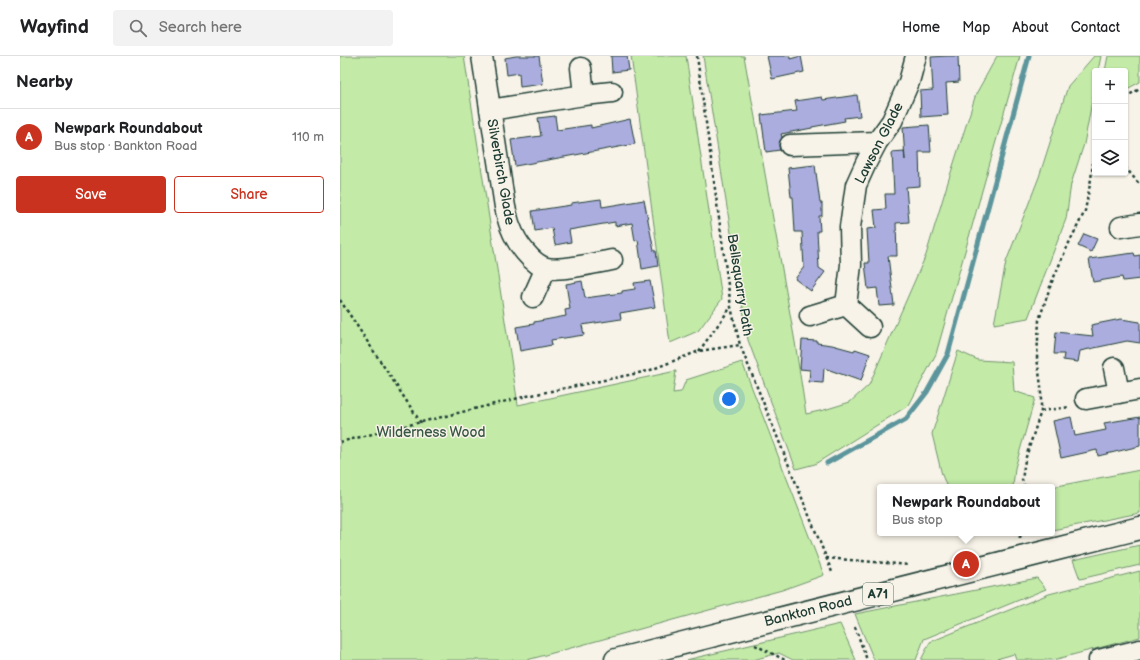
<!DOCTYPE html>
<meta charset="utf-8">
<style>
body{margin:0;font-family:"Balsamiq Sans",sans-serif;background:#f2f2f2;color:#202124}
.controls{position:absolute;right:12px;top:12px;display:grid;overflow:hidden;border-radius:4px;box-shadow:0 1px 3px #0004}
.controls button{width:36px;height:36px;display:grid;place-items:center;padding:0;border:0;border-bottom:1px solid #e0e0e0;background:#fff;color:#202124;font:20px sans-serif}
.you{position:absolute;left:389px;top:343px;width:14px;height:14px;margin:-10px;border:3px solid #fff;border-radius:50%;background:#1a73e8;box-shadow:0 0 0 6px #1a73e833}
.badge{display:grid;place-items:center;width:26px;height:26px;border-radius:50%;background:#c8321e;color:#fff;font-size:13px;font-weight:700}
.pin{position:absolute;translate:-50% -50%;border:2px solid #fff;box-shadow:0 1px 4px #0006}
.popup{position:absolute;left:537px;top:428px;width:178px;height:52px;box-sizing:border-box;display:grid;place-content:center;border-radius:4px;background:#fff;filter:drop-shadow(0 1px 3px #0005);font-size:13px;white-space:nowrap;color:#757577}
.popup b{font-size:15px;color:#202124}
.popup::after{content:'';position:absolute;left:50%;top:100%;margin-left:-8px;border:8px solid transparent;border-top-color:#fff}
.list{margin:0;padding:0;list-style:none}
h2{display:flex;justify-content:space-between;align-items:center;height:52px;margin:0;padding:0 16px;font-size:17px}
h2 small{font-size:13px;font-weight:400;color:#757577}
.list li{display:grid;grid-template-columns:26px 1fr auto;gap:12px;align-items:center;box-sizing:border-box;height:56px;padding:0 16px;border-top:1px solid #e0e0e0}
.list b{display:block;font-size:15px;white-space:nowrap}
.list p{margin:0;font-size:13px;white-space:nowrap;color:#757577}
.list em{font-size:13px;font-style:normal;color:#757577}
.actions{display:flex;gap:8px;padding:12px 16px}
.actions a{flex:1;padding:9px 0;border:1px solid #c8321e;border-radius:4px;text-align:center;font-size:14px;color:#c8321e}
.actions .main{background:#c8321e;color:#fff}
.icon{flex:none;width:22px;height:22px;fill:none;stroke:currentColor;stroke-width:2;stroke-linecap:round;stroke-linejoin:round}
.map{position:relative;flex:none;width:800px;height:604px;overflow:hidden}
header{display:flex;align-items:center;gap:24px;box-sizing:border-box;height:56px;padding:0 20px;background:#fff;border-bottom:1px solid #e0e0e0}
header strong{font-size:19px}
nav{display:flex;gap:22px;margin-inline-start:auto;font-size:14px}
.search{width:280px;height:36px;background:#f2f2f2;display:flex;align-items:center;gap:10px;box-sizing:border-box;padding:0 14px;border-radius:4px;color:#757577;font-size:15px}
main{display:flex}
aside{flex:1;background:#fff}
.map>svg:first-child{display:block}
.green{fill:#c3eba7;stroke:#71946e}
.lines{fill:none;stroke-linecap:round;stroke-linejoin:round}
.stream{stroke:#5b959c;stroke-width:5}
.building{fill:#acaddf;stroke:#1f3d34}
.minor-casing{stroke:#1f3d34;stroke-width:23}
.major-casing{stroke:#1f3d34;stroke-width:25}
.path{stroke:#1f3d34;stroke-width:2.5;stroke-dasharray:3 3;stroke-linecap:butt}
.minor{stroke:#f7f3e8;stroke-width:20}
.major{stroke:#f7f3e8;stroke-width:22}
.labels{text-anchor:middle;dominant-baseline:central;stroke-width:3;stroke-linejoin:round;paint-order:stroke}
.shield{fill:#f7f3e8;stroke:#60746a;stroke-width:1}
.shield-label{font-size:13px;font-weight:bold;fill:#1f3d34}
.street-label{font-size:14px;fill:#1f3d34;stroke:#f7f3e8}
.park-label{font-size:14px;fill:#385745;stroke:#f7f3e8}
</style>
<header>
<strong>Wayfind</strong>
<div class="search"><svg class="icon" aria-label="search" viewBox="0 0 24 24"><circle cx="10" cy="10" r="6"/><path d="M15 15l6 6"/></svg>Search here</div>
<nav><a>Home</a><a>Map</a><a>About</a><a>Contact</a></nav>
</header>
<main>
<aside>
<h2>Nearby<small></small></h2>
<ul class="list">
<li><span class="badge">A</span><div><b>Newpark Roundabout</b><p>Bus stop · Bankton Road</p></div><em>110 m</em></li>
</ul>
<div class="actions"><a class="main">Save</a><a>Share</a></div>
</aside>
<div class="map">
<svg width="800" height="604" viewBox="0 0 800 604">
<rect width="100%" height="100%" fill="#f7f3e8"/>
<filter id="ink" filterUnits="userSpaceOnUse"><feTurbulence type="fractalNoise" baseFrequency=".025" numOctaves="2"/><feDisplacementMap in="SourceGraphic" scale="8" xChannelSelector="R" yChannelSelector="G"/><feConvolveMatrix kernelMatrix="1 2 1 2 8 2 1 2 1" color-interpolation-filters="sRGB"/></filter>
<g filter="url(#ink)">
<path class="green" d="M 0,0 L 124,0 L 178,349 L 336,315 L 333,337 L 341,336 L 346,324 L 402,306 L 484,519 L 442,534 L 187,604 L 0,604 Z
M 291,0 L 346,0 L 382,243 L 358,275 L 330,287 Z
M 363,0 L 404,0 L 455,286 L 466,358 L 484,354 L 510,346 L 529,329 L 586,199 L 607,129 L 636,38 L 657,0 L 680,0 L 596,298 L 569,349 L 475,408 L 456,413 L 408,284 Z
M 754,0 L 761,0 L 758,15 L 755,15 L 755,30 L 744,88 L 731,128 L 726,163 L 688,262 L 654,268 L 666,206 L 699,121 L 728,30 Z
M 768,0 L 800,0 L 800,26 L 785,34 L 785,15 L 765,15 Z
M 618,295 L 638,304 L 672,306 L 674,335 L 695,342 L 675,412 L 673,431 L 607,431 L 602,419 L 592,378 Z
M 800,414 L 800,457 L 712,474 L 712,431 Z
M 800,489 L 800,509 L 740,523 L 733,504 Z
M 800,515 L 800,581 L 713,604 L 676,604 L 674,598 L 653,604 L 581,604 L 590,586 L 709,538 Z
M 697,522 L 706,533 L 584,583 L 576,604 L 534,604 L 515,558 Z
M 500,568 L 516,604 L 453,604 L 439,597 L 413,604 L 346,604 Z"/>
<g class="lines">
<path class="stream" d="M 487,407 L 566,363 L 587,336 L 608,298 L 689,0"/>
</g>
<path class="building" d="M 176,0 L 199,0 L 203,28 L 180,31 L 179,17 L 167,19 L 165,2 Z
M 271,0 L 287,0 L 289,14 L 272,16 Z
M 427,0 L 450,0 L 450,3 L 461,0 L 464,16 L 432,23 Z
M 607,0 L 618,0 L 619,26 L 606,27 L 608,59 L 581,61 L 580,35 L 593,34 L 591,1 Z
M 517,39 L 520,60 L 504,62 L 505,65 L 472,71 L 472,72 L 441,78 L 442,81 L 439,89 L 440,94 L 426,96 L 421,59 L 457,55 L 455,45 L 482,41 L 483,44 Z
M 215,60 L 217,74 L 251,69 L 251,72 L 290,63 L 295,88 L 175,110 L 171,84 L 201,80 L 198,62 Z
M 589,69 L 591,96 L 579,96 L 580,130 L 566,131 L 569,166 L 556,167 L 557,200 L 548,200 L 554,249 L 539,250 L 537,232 L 528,233 L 525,207 L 529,207 L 527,173 L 536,172 L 534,154 L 546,153 L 545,138 L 554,138 L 552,96 L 564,95 L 565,104 L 563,71 Z
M 475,109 L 480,147 L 482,147 L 482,160 L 479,160 L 480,175 L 477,175 L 479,212 L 485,216 L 471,235 L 455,223 L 464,211 L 462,176 L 455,176 L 453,141 L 451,141 L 448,112 Z
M 261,143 L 262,151 L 304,144 L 314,195 L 316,195 L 318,210 L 302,213 L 298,184 L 295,185 L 292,167 L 275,170 L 275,166 L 229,174 L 231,186 L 215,189 L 212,172 L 195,175 L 192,155 L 231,149 L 231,147 Z
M 744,178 L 757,183 L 751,196 L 738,190 Z
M 794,197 L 795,200 L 800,199 L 800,223 L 783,225 L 782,221 L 753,226 L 749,203 Z
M 242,225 L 245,242 L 282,237 L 282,235 L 295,233 L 294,227 L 310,225 L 315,251 L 280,257 L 281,263 L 242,269 L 244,279 L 211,284 L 212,289 L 180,295 L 176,271 L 194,268 L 194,266 L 226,260 L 225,254 L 230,253 L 226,228 Z
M 781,263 L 800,266 L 800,287 L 787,285 L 740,295 L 738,306 L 723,304 L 724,298 L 714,298 L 716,276 L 753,280 L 751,269 Z
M 462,284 L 477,285 L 477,287 L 492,289 L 514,295 L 515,293 L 530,298 L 521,325 L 484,312 L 483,327 L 469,326 L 470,314 L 460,313 Z
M 731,361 L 735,380 L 766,374 L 764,367 L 800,361 L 800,390 L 758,400 L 757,394 L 721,402 L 713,365 Z"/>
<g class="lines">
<defs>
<path id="minor" d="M 142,0 L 165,151 C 167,158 168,166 171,172 C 176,186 192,209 207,212 C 222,215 256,207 272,204
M 241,12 L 244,39
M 150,54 L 244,39 L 272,36
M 450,89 L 537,86
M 781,171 L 800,168
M 193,241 L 206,212
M 470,260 L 506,249
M 530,271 L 506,249 L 511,209 L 510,171 L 516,129 L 526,107 L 537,86 L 552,65 L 569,26 L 576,0
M 774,312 L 779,337
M 746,343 L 800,333
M 759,604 L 800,594"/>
<path id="major" d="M 276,604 L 800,472"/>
</defs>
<use href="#minor" class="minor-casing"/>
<use href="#major" class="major-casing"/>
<path class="path" d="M 357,0 L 391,251 L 400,289 L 492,516
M 785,41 L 800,33
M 785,111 L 800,129
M 0,244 L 81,367
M 359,295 L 391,251
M 701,355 L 730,351
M 0,386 L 187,340 L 308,315 L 359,295 L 400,289
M 685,431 L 682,424 L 685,404 L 701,355 L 701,330 L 697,302 L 699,264 L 711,228 L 728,189 L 745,155 L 751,123 L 755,92
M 679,482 L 684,477
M 486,502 L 569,509
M 515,571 L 527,604
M 415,589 L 445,604"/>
<use href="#minor" class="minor"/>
<use href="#major" class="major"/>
</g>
</g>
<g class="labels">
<rect class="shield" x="523" y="527" width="30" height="22" rx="3"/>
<g class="shield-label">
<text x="538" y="538">A71</text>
</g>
<g class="street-label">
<text transform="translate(539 87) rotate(-63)">Lawson Glade</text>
<text transform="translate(161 116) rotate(80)">Silverbirch Glade</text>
<text transform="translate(400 229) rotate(81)">Bellsquarry Path</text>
<text transform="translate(468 555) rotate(-14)">Bankton Road</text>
</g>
<g class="park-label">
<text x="91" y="376">Wilderness Wood</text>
</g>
</g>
</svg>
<div class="controls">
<button>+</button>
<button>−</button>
<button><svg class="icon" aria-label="layers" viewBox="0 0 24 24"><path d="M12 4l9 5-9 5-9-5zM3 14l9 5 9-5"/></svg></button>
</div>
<div class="you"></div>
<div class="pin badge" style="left:626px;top:508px">A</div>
<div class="popup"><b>Newpark Roundabout</b>Bus stop</div>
</div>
</main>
